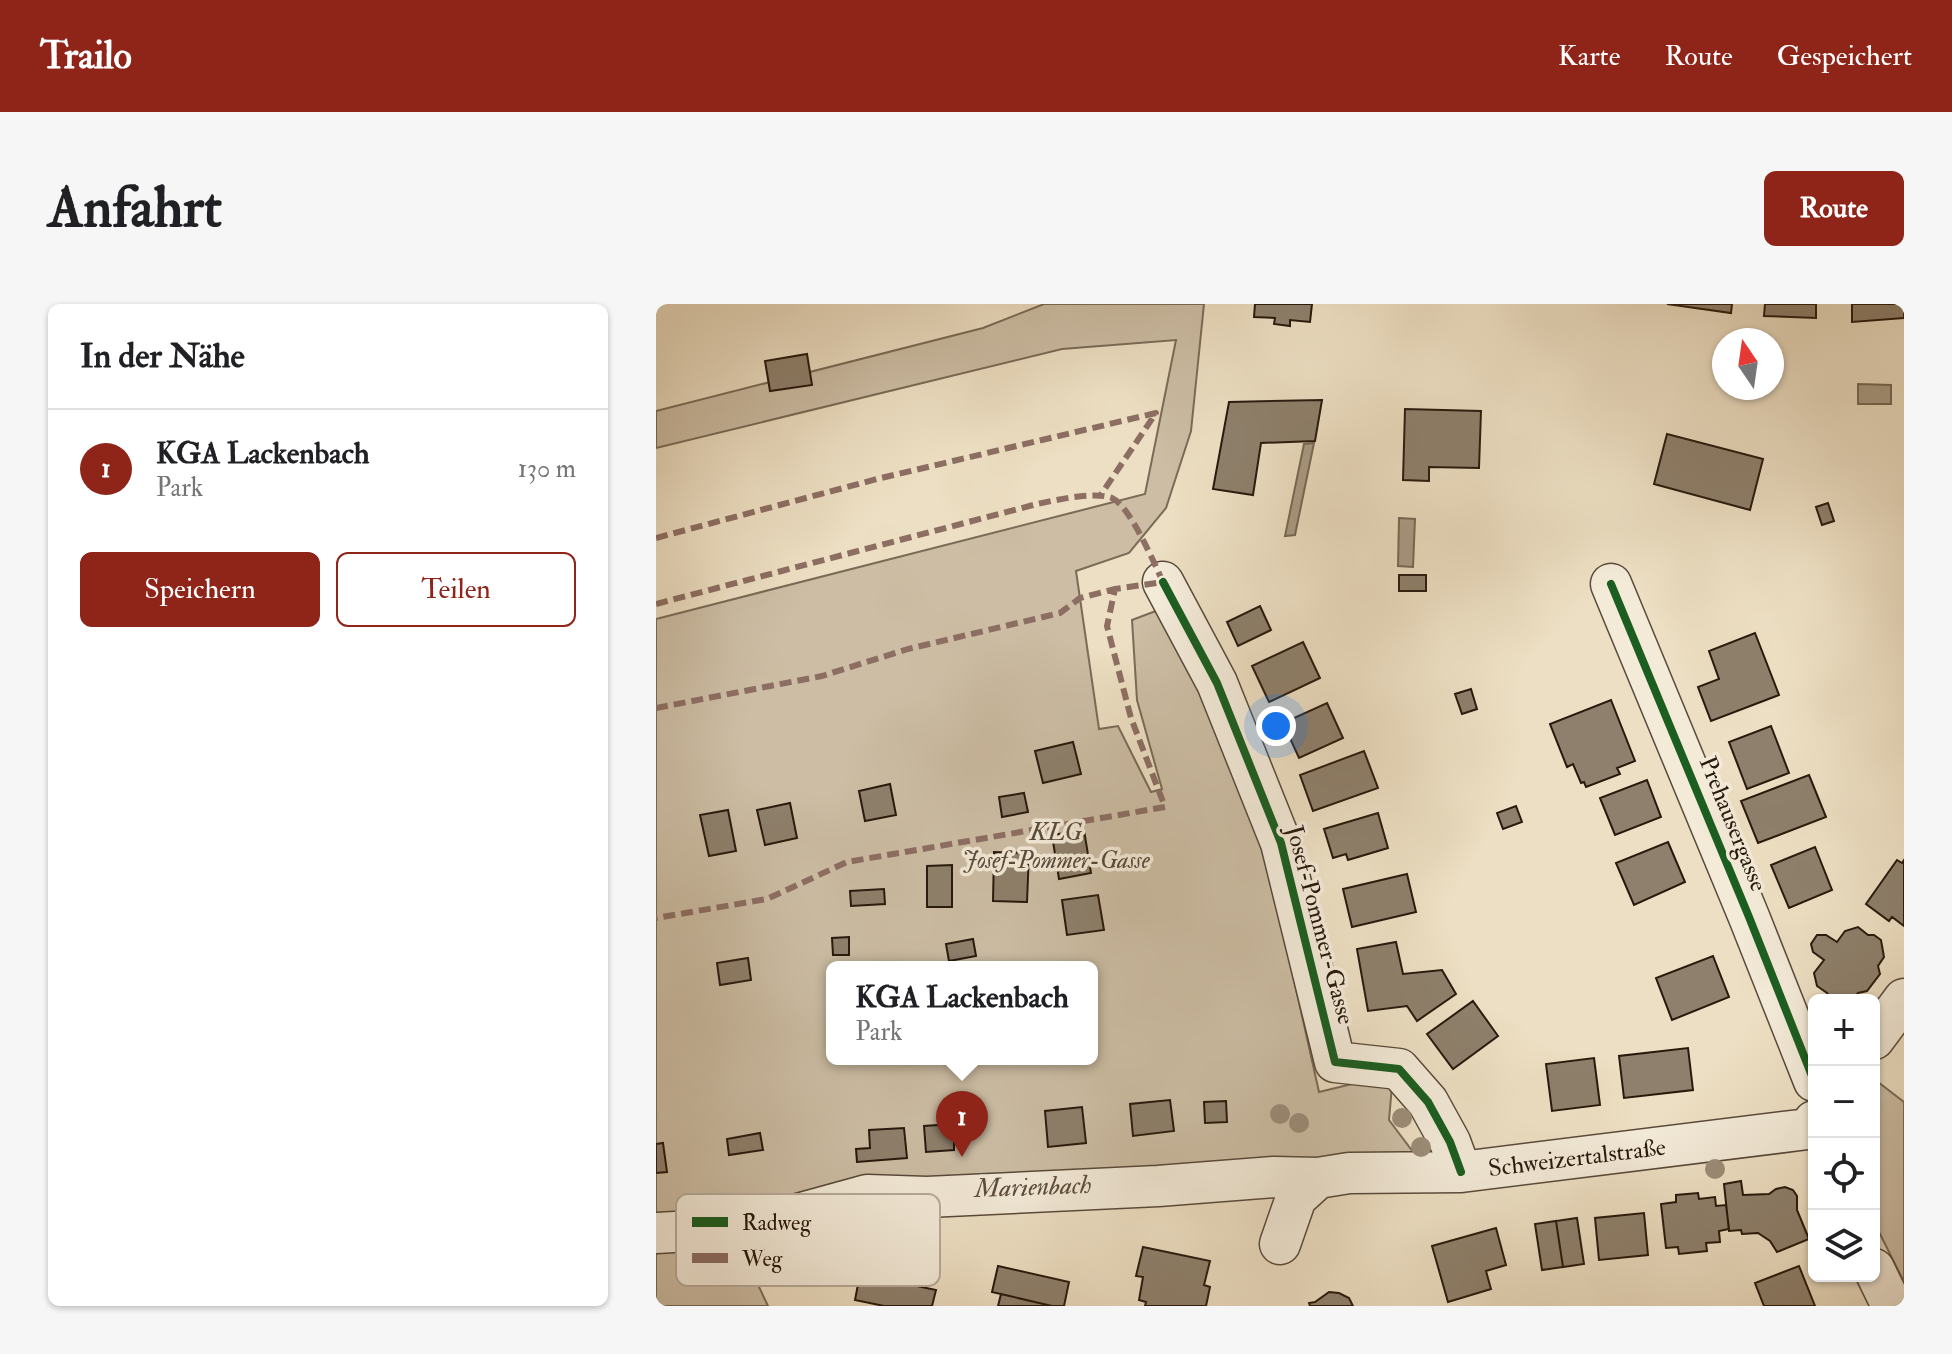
<!DOCTYPE html>
<html lang="de">
<meta charset="utf-8">
<style>
body{margin:0;font-family:"IM FELL Double Pica",serif;background:#f6f6f6;color:#202124}
.controls{position:absolute;right:24px;bottom:24px;display:grid;overflow:hidden;border-radius:12px;box-shadow:0 2px 6px #0004}
.controls button{width:72px;height:72px;display:grid;place-items:center;padding:0;border:0;border-bottom:2px solid #e0e0e0;background:#fff;color:#202124;font:40px sans-serif}
.compass{position:absolute;left:1056px;top:24px;width:72px;height:72px;border-radius:50%;background:#fff;box-shadow:0 2px 6px #0004;rotate:347deg}
.you{position:absolute;left:620px;top:422px;width:28px;height:28px;margin:-20px;border:6px solid #fff;border-radius:50%;background:#1a73e8;box-shadow:0 0 0 12px #1a73e833}
.badge{display:grid;place-items:center;width:52px;height:52px;border-radius:50%;background:#8f2418;color:#fff;font-size:26px;font-weight:700}
.pin{position:absolute;translate:-50% -66px;filter:drop-shadow(0 2px 4px #0008)}
.pin::after{content:'';position:absolute;top:42px;width:28px;height:24px;background:inherit;clip-path:polygon(0 0,100% 0,50% 100%)}
.popup{position:absolute;left:170px;top:657px;width:272px;height:104px;box-sizing:border-box;display:grid;place-content:center;border-radius:12px;background:#fff;filter:drop-shadow(0 2px 6px #0005);font-size:26px;white-space:nowrap;color:#757577}
.popup b{font-size:30px;color:#202124}
.popup::after{content:'';position:absolute;left:50%;top:100%;margin-left:-16px;border:16px solid transparent;border-top-color:#fff}
.list{margin:0;padding:0;list-style:none}
h2{display:flex;justify-content:space-between;align-items:center;height:104px;margin:0;padding:0 32px;font-size:34px}
h2 small{font-size:26px;font-weight:400;color:#757577}
.list li{display:grid;grid-template-columns:52px 1fr auto;gap:24px;align-items:center;box-sizing:border-box;height:120px;padding:0 32px;border-top:2px solid #e0e0e0}
.list b{display:block;font-size:30px;white-space:nowrap}
.list p{margin:0;font-size:26px;white-space:nowrap;color:#757577}
.list em{font-size:26px;font-style:normal;color:#757577}
.actions{display:flex;gap:16px;padding:24px 32px}
.actions a{flex:1;padding:18px 0;border:2px solid #8f2418;border-radius:12px;text-align:center;font-size:28px;color:#8f2418}
.actions .main{background:#8f2418;color:#fff}
.icon{flex:none;width:44px;height:44px;fill:none;stroke:currentColor;stroke-width:2;stroke-linecap:round;stroke-linejoin:round}
.map{position:relative;flex:none;width:1248px;height:1002px;overflow:hidden;border-radius:12px}
header{display:flex;align-items:center;gap:48px;box-sizing:border-box;height:112px;padding:0 40px;background:#8f2418;color:#fff}
header strong{font-size:38px}
nav{display:flex;gap:44px;margin-inline-start:auto;font-size:28px}
.intro{display:flex;align-items:center;justify-content:space-between;box-sizing:border-box;height:192px;padding:0 48px}
h1{margin:0;font-size:56px}
.button{padding:20px 36px;border-radius:12px;background:#8f2418;color:#fff;font-size:28px;font-weight:700}
main{display:flex;gap:48px;padding:0 48px}
aside{flex:1;background:#fff;border-radius:12px;box-shadow:0 2px 6px #0004}
.map>svg:first-child{display:block}
.green{fill:#ccbda4;stroke:#7a6b58;stroke-width:2;fill-rule:evenodd}
.water{fill:#aa9c85;stroke:#766855;stroke-width:2}
.lines{fill:none;stroke-linecap:round;stroke-linejoin:round}
.stream{stroke:#766855;stroke-width:8}
.building{fill:#8e806c;stroke:#28190d;stroke-width:2}
.minor-casing{stroke:#594a3a;stroke-width:43}
.minor{stroke:#f3ead8;stroke-width:40}
.quiet{stroke:#8d6e63;stroke-width:6;stroke-dasharray:12 6;stroke-linecap:butt}
.cycleway-casing{stroke:#f3ead8;stroke-width:13}
.cycleway{stroke:#1b5e20;stroke-width:8}
.tree{fill:#9c8d78}
.labels{text-anchor:middle;dominant-baseline:central;stroke-width:7;stroke-linejoin:round;paint-order:stroke}
.street-label{font-size:24px;fill:#28190d;stroke:#f3ead8}
.park-label{font-size:24px;font-style:italic;fill:#594a3a;stroke:#f3ead8}
.water-label{font-size:26px;font-style:italic;fill:#5c4d3d;stroke:#f3ead8}
.key{fill:#f3ead8;stroke:#b6ab9b;stroke-width:2}
.key-label{font-size:22px;fill:#28190d}
</style>
<header>
<strong>Trailo</strong>
<nav><a>Karte</a><a>Route</a><a>Gespeichert</a></nav>
</header>
<div class="intro"><h1>Anfahrt</h1><a class="button">Route</a></div>
<main>
<aside>
<h2>In der Nähe<small></small></h2>
<ul class="list">
<li><span class="badge">1</span><div><b>KGA Lackenbach</b><p>Park</p></div><em>130 m</em></li>
</ul>
<div class="actions"><a class="main">Speichern</a><a>Teilen</a></div>
</aside>
<div class="map">
<svg width="1248" height="1002" viewBox="0 0 1248 1002">
<rect width="100%" height="100%" fill="#eddfc3"/>
<filter id="stains"><feTurbulence type="fractalNoise" baseFrequency=".0025" numOctaves="4"/><feColorMatrix values="0 0 0 0 .2 0 0 0 0 .09 0 0 0 0 .02 0 0 0 .5 -.17"/></filter>
<radialGradient id="worn" r=".72"><stop offset=".6" stop-color="#630" stop-opacity="0"/><stop offset="1" stop-color="#630" stop-opacity=".3"/></radialGradient>
<path class="green" d="M 388,0 L 548,0 L 535,127 L 510,204 L 473,249 L 420,267 L 443,425 L 462,422 L 495,488 L 506,485 L 481,396 L 476,316 L 505,305 L 534,351 L 584,476 L 617,582 L 663,788 L 737,770 L 733,816 L 757,848 L 667,856 L 295,897 L 78,930 L 112,1002 L 0,1002 L 0,315 L 489,190 L 520,36 L 406,45 L 0,144 L 0,107 L 327,24 ZM 176,663 L 436,663 L 436,755 L 176,755 Z
M 1222,778 L 1248,798 L 1248,978 L 1218,918 L 1218,783 Z"/>
<path class="water" d="M 1202,80 L 1235,81 L 1235,100 L 1202,100 Z
M 658,139 L 639,231 L 629,232 L 648,140 Z
M 743,214 L 759,215 L 757,263 L 742,262 Z"/>
<g class="lines">
<path class="stream" d="M 127,934 L 147,931 L 176,921
M 29,946 L 45,948 L 66,945"/>
</g>
<path class="building" d="M 599,0 L 656,0 L 654,18 L 634,16 L 634,22 L 618,20 L 619,14 L 598,13 Z
M 1011,0 L 1076,0 L 1075,9 Z
M 1109,0 L 1160,0 L 1160,14 L 1108,12 Z
M 1196,0 L 1248,0 L 1248,14 L 1196,18 Z
M 151,50 L 156,81 L 114,87 L 109,57 Z
M 666,96 L 659,137 L 605,139 L 597,191 L 557,185 L 573,98 Z
M 749,105 L 825,107 L 823,164 L 773,163 L 773,177 L 747,176 Z
M 1011,130 L 1107,155 L 1094,206 L 998,180 Z
M 1172,199 L 1178,217 L 1166,221 L 1160,203 Z
M 743,271 L 770,271 L 770,287 L 743,287 Z
M 604,302 L 615,326 L 582,342 L 571,318 Z
M 1099,329 L 1123,391 L 1055,417 L 1042,383 L 1063,375 L 1053,347 Z
M 647,338 L 664,374 L 613,398 L 596,362 Z
M 815,385 L 821,405 L 806,410 L 799,390 Z
M 955,396 L 979,457 L 961,464 L 964,470 L 930,483 L 928,478 L 925,479 L 917,460 L 911,463 L 894,420 Z
M 671,399 L 687,434 L 643,454 L 627,419 Z
M 1115,422 L 1133,469 L 1091,485 L 1073,438 Z
M 417,438 L 425,470 L 387,479 L 379,447 Z
M 708,447 L 722,484 L 657,507 L 644,471 Z
M 1153,471 L 1170,513 L 1102,539 L 1085,497 Z
M 991,476 L 1005,513 L 959,531 L 944,494 Z
M 234,480 L 240,511 L 209,517 L 203,487 Z
M 368,489 L 372,508 L 346,513 L 343,493 Z
M 134,499 L 141,534 L 109,541 L 101,506 Z
M 860,502 L 866,518 L 847,525 L 841,509 Z
M 72,506 L 80,547 L 53,552 L 44,511 Z
M 722,509 L 732,544 L 692,556 L 690,550 L 677,554 L 668,525 Z
M 428,526 L 435,569 L 403,575 L 396,531 Z
M 1012,538 L 1029,578 L 978,601 L 960,559 Z
M 1159,543 L 1176,586 L 1133,604 L 1115,561 Z
M 338,548 L 373,549 L 371,598 L 337,597 Z
M 1241,556 L 1246,559 L 1248,556 L 1248,622 L 1236,613 L 1233,617 L 1210,600 Z
M 296,561 L 296,603 L 271,603 L 271,562 Z
M 751,570 L 760,608 L 696,623 L 687,585 Z
M 228,585 L 229,600 L 195,602 L 194,587 Z
M 442,591 L 448,626 L 411,631 L 406,596 Z
M 1202,623 L 1212,631 L 1218,631 L 1225,636 L 1228,653 L 1222,662 L 1224,670 L 1211,687 L 1202,689 L 1197,696 L 1174,696 L 1171,689 L 1161,682 L 1158,669 L 1168,656 L 1157,648 L 1155,640 L 1161,631 L 1170,631 L 1181,638 L 1189,627 Z
M 193,633 L 193,651 L 177,651 L 176,634 Z
M 317,635 L 320,652 L 293,657 L 290,640 Z
M 740,638 L 747,670 L 786,666 L 800,690 L 761,717 L 751,702 L 712,707 L 701,645 Z
M 1057,652 L 1073,693 L 1016,716 L 1000,674 Z
M 92,654 L 95,676 L 64,681 L 61,659 Z
M 817,697 L 842,732 L 797,765 L 771,730 Z
M 1032,744 L 1037,786 L 968,794 L 963,752 Z
M 938,754 L 944,801 L 896,807 L 890,760 Z
M 514,796 L 518,827 L 477,832 L 474,800 Z
M 570,797 L 571,818 L 549,819 L 548,798 Z
M 426,803 L 430,839 L 392,843 L 389,807 Z
M 312,819 L 314,837 L 298,839 L 298,846 L 270,848 L 268,822 Z
M 248,824 L 251,854 L 201,858 L 200,845 L 214,844 L 213,826 Z
M 104,829 L 107,846 L 73,851 L 71,835 Z
M 7,839 L 11,868 L 0,869 L 0,840 Z
M 1085,877 L 1087,891 L 1113,890 L 1120,885 L 1129,883 L 1137,886 L 1141,892 L 1141,906 L 1153,935 L 1121,948 L 1114,937 L 1102,929 L 1086,930 L 1085,926 L 1073,927 L 1068,880 Z
M 1042,889 L 1043,895 L 1059,893 L 1060,902 L 1070,901 L 1073,925 L 1063,927 L 1064,938 L 1050,939 L 1051,947 L 1023,950 L 1022,943 L 1010,944 L 1005,900 L 1020,898 L 1020,891 Z
M 988,909 L 992,951 L 943,956 L 939,914 Z
M 921,914 L 928,960 L 907,963 L 900,917 Z
M 900,917 L 907,963 L 886,966 L 879,920 Z
M 840,924 L 850,961 L 830,967 L 835,985 L 792,998 L 776,942 Z
M 487,943 L 554,957 L 548,981 L 554,983 L 550,1002 L 489,1002 L 490,998 L 483,996 L 487,973 L 480,972 Z
M 342,962 L 413,978 L 408,1002 L 396,1002 L 336,988 Z
M 1143,962 L 1159,1002 L 1108,1002 L 1099,979 Z
M 204,970 L 280,986 L 276,1002 L 228,1002 L 199,996 Z
M 673,988 L 683,989 L 693,994 L 697,1002 L 654,1002 L 653,999 L 659,998 Z
M 345,990 L 396,1002 L 342,1002 Z"/>
<g class="lines">
<defs>
<path id="minor" d="M 507,278 L 561,379 L 625,539 L 679,758 L 743,765 L 772,798 L 794,838 L 805,868
M 955,280 L 1093,613 L 1158,777
M 1218,735 L 1248,695
M 0,929 L 91,924 L 211,891 L 271,893 L 502,882 L 618,873 L 662,874
M 624,940 L 640,894 L 662,874 L 693,869 L 805,868 L 1152,825 L 1158,817
M 1218,965 L 1236,1002"/>
</defs>
<use href="#minor" class="minor-casing"/>
<use href="#minor" class="minor"/>
<path class="quiet" d="M 0,234 L 221,175 L 500,109 L 444,192
M 0,300 L 381,200 C 401,196 437,187 456,194 C 474,202 498,259 507,278 L 459,285 L 451,322 L 475,414 L 509,503 L 191,558 L 111,595 L 0,614
M 0,404 L 166,372 L 252,345 L 404,309 L 424,294 L 459,285"/>
<defs>
<path id="cycleway" d="M 507,278 L 561,379 L 625,539 L 679,758 L 743,765 L 772,798 L 794,838 L 805,868
M 955,280 L 1093,613 L 1158,777"/>
</defs>
<use href="#cycleway" class="cycleway-casing"/>
<use href="#cycleway" class="cycleway"/>
</g>
<g class="tree">
<circle cx="624" cy="810" r="10"/>
<circle cx="746" cy="814" r="10"/>
<circle cx="643" cy="819" r="10"/>
<circle cx="765" cy="843" r="10"/>
<circle cx="1059" cy="865" r="10"/>
</g>
<g class="labels">
<g class="street-label">
<text transform="translate(1077 520) rotate(68)">Prehausergasse</text>
<text transform="translate(664 621) rotate(75)">Josef-Pommer-Gasse</text>
<text transform="translate(921 854) rotate(-7)">Schweizertalstraße</text>
</g>
<g class="park-label">
<text x="400" y="528">KLG<tspan x="400" dy="28">Josef-Pommer-Gasse</tspan></text>
</g>
<g class="water-label">
<text transform="translate(377 883) rotate(-2)">Marienbach</text>
</g>
</g>
<rect x="20" y="890" width="264" height="92" rx="12" class="key"/>
<rect x="36" y="913" width="36" height="10" fill="#1b5e20"/>
<rect x="36" y="949" width="36" height="10" fill="#8d6e63"/>
<g class="key-label">
<text x="86" y="926">Radweg</text>
<text x="86" y="962">Weg</text>
</g>
<rect width="100%" height="100%" filter="url(#stains)"/>
<rect width="100%" height="100%" fill="url(#worn)"/>
</svg>
<div class="controls">
<button>+</button>
<button>−</button>
<button><svg class="icon" aria-label="locate" viewBox="0 0 24 24"><circle cx="12" cy="12" r="6"/><path d="M12 2v4M12 18v4M2 12h4M18 12h4"/></svg></button>
<button><svg class="icon" aria-label="layers" viewBox="0 0 24 24"><path d="M12 4l9 5-9 5-9-5zM3 14l9 5 9-5"/></svg></button>
</div>
<svg class="compass" viewBox="-18 -18 36 36"><path d="M0-13l5 13h-10z" fill="#e53935"/><path d="M0 13l5-13h-10z" fill="#757577"/></svg>
<div class="you"></div>
<div class="pin badge" style="left:306px;top:853px">1</div>
<div class="popup"><b>KGA Lackenbach</b>Park</div>
</div>
</main>
